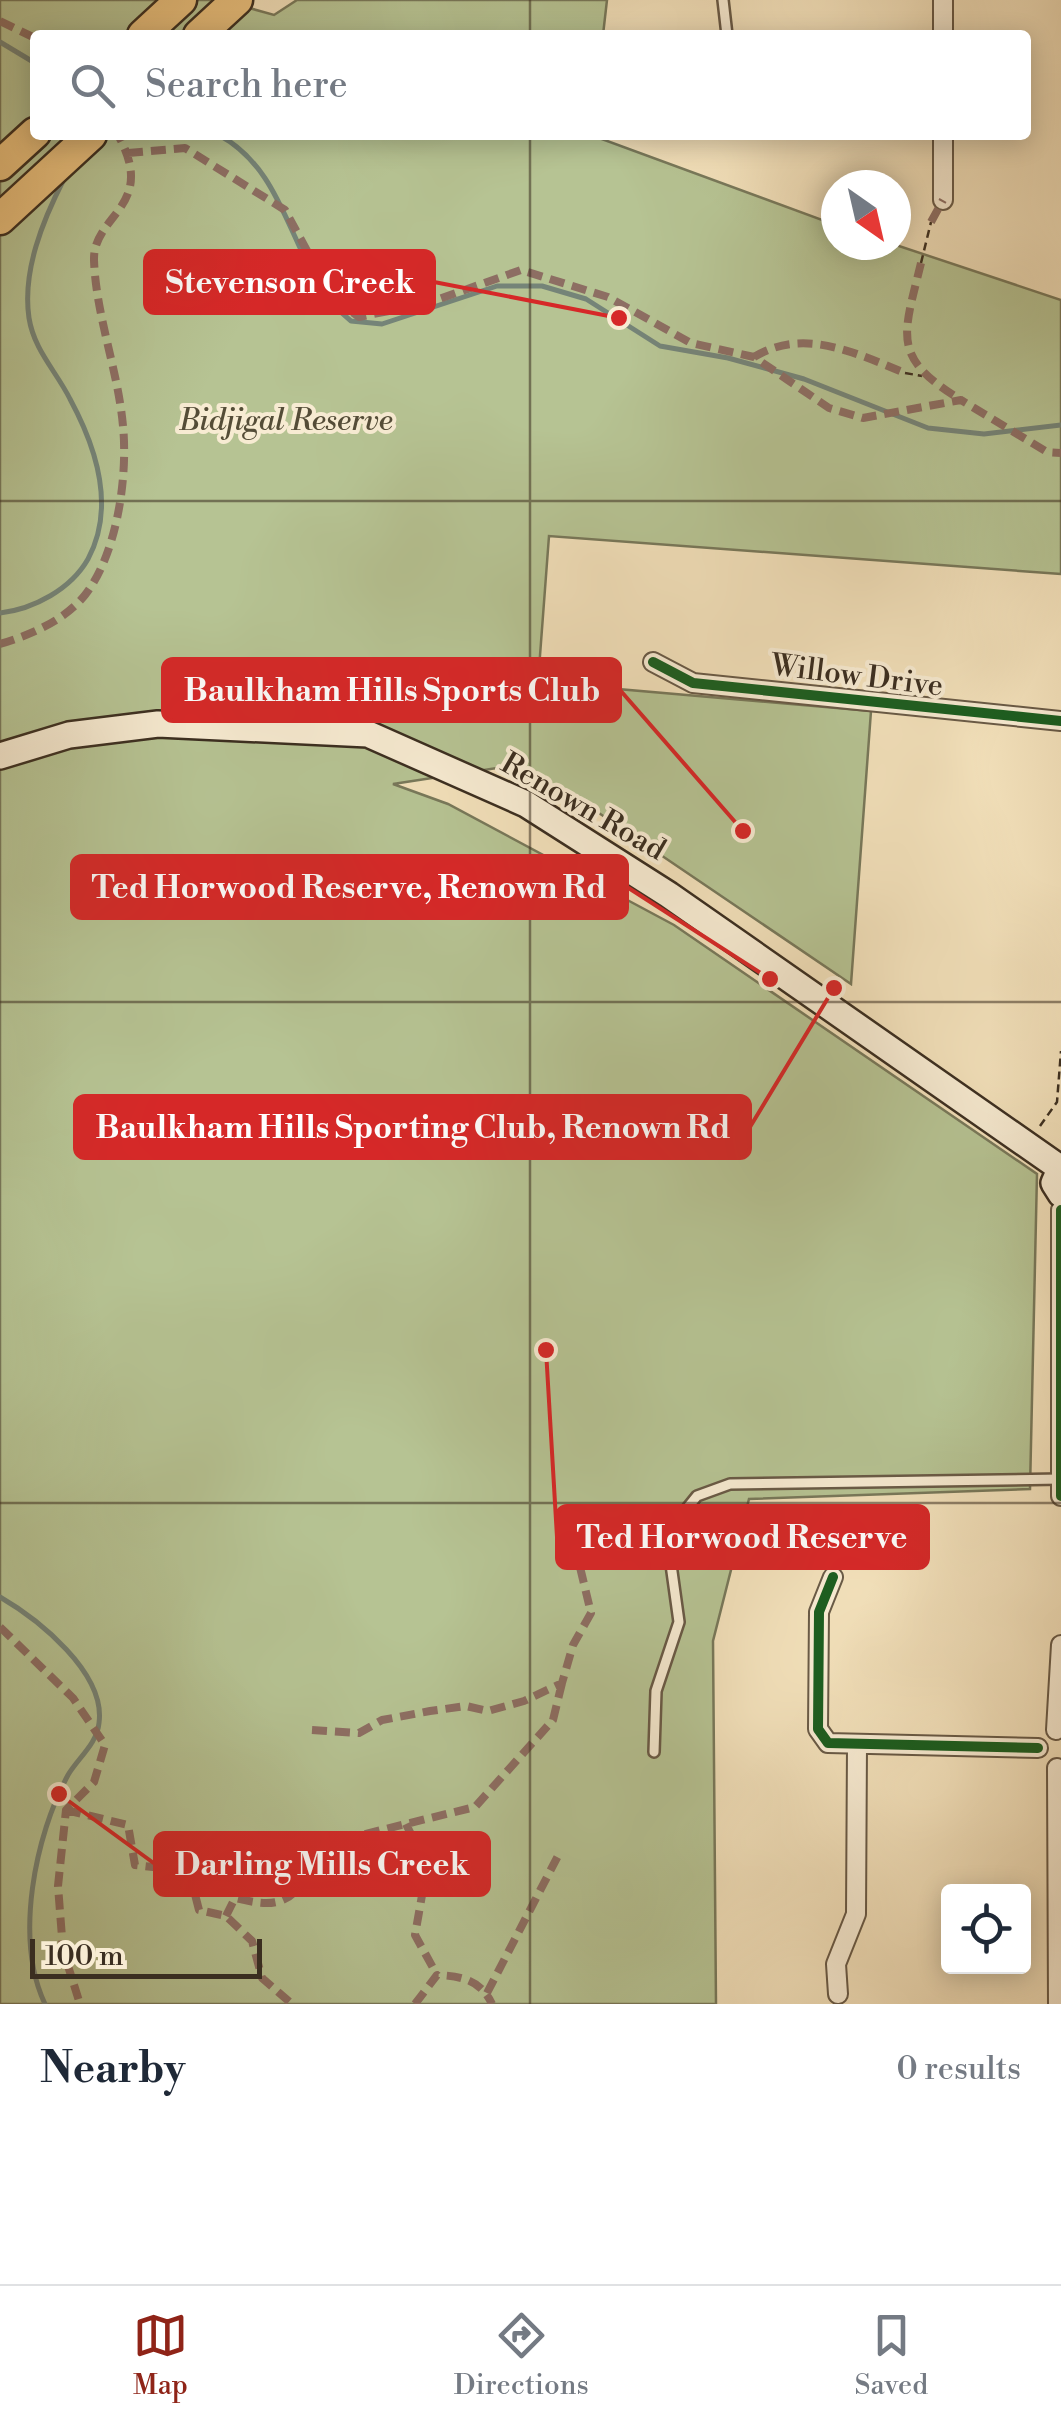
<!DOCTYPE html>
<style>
body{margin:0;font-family:"Libre Bodoni",serif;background:#f2f2f3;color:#1f2937}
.controls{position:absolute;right:30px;bottom:30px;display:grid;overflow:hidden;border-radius:10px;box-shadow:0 5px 25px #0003}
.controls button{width:90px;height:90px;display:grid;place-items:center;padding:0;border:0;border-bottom:2px solid #e0e1e3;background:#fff;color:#1f2937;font:50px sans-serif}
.compass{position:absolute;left:821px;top:170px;width:90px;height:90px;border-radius:50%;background:#fff;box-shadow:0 5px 25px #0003;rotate:146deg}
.scale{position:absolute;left:30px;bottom:25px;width:232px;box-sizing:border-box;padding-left:10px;border:5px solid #3b2e20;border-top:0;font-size:28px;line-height:35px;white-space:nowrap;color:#3b2e20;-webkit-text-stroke:8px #f7ebd2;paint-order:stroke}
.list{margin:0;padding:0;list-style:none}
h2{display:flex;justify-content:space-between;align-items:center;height:130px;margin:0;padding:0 40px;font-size:42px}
h2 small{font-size:32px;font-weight:400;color:#747a83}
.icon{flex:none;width:55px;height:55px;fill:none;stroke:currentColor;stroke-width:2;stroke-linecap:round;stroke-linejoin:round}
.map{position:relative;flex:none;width:1061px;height:2004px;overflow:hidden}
.search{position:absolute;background:#fff;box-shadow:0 5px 25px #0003;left:30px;right:30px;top:30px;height:110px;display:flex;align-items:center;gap:25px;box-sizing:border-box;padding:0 35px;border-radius:10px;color:#747a83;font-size:38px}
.sheet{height:280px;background:#fff}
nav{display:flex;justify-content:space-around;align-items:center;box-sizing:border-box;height:140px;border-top:2px solid #e0e1e3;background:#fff;font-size:28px;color:#747a83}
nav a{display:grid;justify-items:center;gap:5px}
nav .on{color:#8f2418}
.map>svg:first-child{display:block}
.green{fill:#b6c393;stroke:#78785a;stroke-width:2.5}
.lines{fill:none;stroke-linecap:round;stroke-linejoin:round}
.stream{stroke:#758478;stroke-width:5}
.lane-casing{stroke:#695a46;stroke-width:14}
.street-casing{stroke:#695a46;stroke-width:22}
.secondary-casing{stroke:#3b2e20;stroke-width:30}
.highway-casing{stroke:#3b2e20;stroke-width:35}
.path{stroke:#3b2e20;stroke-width:2.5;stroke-dasharray:8 5;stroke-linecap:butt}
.lane{stroke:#f7ebd2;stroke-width:9}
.street{stroke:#f7ebd2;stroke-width:18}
.secondary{stroke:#f7ebd2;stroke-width:25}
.highway{stroke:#e9c07d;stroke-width:30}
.quiet{stroke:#8d6e63;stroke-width:8;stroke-dasharray:15 8;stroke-linecap:butt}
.cycleway-casing{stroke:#f7ebd2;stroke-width:16}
.cycleway{stroke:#1b5e20;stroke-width:10}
.grid{fill:none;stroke:#3b2e20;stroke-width:2.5;stroke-opacity:0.55}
.labels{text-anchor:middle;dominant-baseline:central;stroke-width:8;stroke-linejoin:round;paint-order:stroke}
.park-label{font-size:30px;font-style:italic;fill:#544c37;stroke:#f7ebd2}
.street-label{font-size:30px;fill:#3b2e20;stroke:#f7ebd2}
.leader{fill:none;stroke:#d62828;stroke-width:4}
.callout-dot{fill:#d62828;stroke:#f7ebd2;stroke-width:4}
.callout{fill:#d62828;stroke:#d62828;stroke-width:4}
.callout-label{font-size:32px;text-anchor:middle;font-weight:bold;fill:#fff}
</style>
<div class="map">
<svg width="1061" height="2004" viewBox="0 0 1061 2004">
<rect width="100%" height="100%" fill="#f2e0ba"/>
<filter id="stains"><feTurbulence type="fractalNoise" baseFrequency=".002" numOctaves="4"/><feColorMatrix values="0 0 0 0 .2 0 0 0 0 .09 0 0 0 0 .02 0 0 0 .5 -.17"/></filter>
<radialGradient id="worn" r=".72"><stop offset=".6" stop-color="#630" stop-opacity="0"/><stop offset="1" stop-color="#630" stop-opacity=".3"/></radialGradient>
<path class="green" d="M 0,0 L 221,0 L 274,15 L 297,0 L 607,0 L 603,35 L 35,35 L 35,135 L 591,135 L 836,225 L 836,245 L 896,245 L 1061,300 L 1061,574 L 549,536 L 538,682 L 871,711 L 851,984 L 593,809 L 527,773 L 523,764 L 393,784 L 448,804 L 674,925 L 1037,1174 L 1030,1489 L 749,1499 L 713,1641 L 716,2004 L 0,2004 Z"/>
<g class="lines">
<path class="stream" d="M 0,42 L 35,63
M 219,135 C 293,175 289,272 351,321 L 382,324 L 497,286 L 542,286 L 586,299 L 660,346 L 728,358 L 804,379 L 928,428 L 984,434 L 1061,425
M 0,613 C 34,609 71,589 88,559 C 116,507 96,447 70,399 C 56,371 34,350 29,318 C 22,271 43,220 64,179
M 0,1597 C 38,1619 106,1673 99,1723 C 97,1744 78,1758 68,1775 C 35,1836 14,1939 45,2004"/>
<defs>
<path id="lane" d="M 723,0 L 727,35
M 654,1752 L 656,1691 L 679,1622 L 669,1550 L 676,1522 L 697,1496 L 730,1484 L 1061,1479"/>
<path id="street" d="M 943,35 L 943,0
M 943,200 L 943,135
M 653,662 L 693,683 L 1061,721
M 1061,1210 L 1061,1496
M 833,1577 L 819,1612 L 818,1729 L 828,1743 L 1038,1748
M 1056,1730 L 1061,1645
M 1057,1768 L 1058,2004
M 838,1994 L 836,1964 L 856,1914 L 857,1746"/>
<path id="secondary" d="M 0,756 L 69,735 L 158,724 L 368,734 L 526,804 L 669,895 L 1060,1168
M 1061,1167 L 1054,1183 L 1061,1194"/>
<path id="highway" d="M 143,35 L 181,0
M 199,35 L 237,0
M 0,165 L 35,133
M 0,219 L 91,135"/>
</defs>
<use href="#lane" class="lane-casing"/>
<use href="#street" class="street-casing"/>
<use href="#secondary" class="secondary-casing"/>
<use href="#highway" class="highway-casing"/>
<path class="path" d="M 921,263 L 931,222
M 905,373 L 922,376
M 1040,1126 L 1057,1102 L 1061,1051"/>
<use href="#lane" class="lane"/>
<use href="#street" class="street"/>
<use href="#secondary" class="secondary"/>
<use href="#highway" class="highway"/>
<path class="quiet" d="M 0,21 L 35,38
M 128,153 L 185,148 L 285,210 L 319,273 L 341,304 L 359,317 L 428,303 L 521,270 L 608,297 L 691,343 L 754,357 L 829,408 L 863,418 L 961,400 L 1047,452 L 1061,453
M 931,222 L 943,200
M 921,263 C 903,337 891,357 961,400
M 754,357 C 804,327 855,353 905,373
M 0,644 C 30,635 64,621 85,595 C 117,554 128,477 123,426 C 118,370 96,316 94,260 C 93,214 158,207 118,135
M 0,1627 L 73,1698 L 105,1745 L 94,1782 L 66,1810 L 58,1886 L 63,1950 L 80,2004
M 312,1730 L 359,1733 L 382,1720 L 430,1711 L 466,1706 L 488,1711 L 524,1701 L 562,1683 L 573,1645 L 591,1613 L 579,1563 L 581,1550
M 66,1810 L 128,1825 L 135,1865 L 189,1871 L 199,1910 L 226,1916 L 252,1941 L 262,1978 L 292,2004
M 406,1824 L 427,1867 L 415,1935 L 437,1975
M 226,1916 L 235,1898 C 272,1907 288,1907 310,1873 L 340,1870 L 357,1836 L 475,1807 L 553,1720 L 562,1683
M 487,1993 L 560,1852
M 415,2004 L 437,1975 C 461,1976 481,1980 492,2004"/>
<defs>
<path id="cycleway" d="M 653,662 L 693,683 L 1061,721
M 1061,1210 L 1061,1496
M 833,1577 L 819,1612 L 818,1729 L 828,1743 L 1038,1748"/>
</defs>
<use href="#cycleway" class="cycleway-casing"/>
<use href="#cycleway" class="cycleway"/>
</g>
<path class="grid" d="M 530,0 L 530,35M 530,135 L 530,2004M 0,501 L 1061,501M 0,1002 L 1061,1002M 0,1503 L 1061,1503"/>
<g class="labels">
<g class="park-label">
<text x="286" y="421">Bidjigal Reserve</text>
</g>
<g class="street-label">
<text transform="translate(857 676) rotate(7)">Willow Drive</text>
<text transform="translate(583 807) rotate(30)">Renown Road</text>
</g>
</g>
<path class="leader" d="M619 318L434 282M743 831L620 690M770 979L627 887M834 988L750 1127M546 1350L557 1537M59 1794L155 1864"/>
<g class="callout-dot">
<circle cx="619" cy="318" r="10"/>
<circle cx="743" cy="831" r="10"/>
<circle cx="770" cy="979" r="10"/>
<circle cx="834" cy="988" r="10"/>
<circle cx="546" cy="1350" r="10"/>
<circle cx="59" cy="1794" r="10"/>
</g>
<g class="callout">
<rect x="145" y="251" width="289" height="62" rx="10"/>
<rect x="163" y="659" width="457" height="62" rx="10"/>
<rect x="72" y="856" width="555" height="62" rx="10"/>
<rect x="75" y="1096" width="675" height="62" rx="10"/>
<rect x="557" y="1506" width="371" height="62" rx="10"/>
<rect x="155" y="1833" width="334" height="62" rx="10"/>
</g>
<g class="callout-label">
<text x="290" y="293">Stevenson Creek</text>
<text x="392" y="701">Baulkham Hills Sports Club</text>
<text x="349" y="898">Ted Horwood Reserve, Renown Rd</text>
<text x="413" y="1138">Baulkham Hills Sporting Club, Renown Rd</text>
<text x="742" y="1548">Ted Horwood Reserve</text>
<text x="322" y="1875">Darling Mills Creek</text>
</g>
<rect width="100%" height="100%" filter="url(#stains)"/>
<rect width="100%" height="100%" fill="url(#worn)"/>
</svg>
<div class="controls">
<button><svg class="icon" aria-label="locate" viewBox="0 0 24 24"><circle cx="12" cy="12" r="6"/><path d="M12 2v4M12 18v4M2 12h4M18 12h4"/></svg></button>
</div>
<svg class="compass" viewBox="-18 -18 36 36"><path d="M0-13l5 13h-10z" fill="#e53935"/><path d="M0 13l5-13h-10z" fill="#747a83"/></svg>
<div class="scale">100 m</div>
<div class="search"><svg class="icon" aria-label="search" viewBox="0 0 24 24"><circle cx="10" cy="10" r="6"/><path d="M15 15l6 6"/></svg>Search here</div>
</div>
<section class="sheet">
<h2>Nearby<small>0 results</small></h2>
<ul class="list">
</ul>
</section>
<nav>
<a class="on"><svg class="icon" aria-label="map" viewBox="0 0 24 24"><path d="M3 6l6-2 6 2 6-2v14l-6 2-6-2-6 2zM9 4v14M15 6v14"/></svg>Map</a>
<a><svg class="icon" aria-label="directions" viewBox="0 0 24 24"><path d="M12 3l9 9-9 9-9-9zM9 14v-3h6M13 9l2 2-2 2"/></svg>Directions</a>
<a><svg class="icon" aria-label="saved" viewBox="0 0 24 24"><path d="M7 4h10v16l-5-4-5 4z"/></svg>Saved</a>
</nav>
